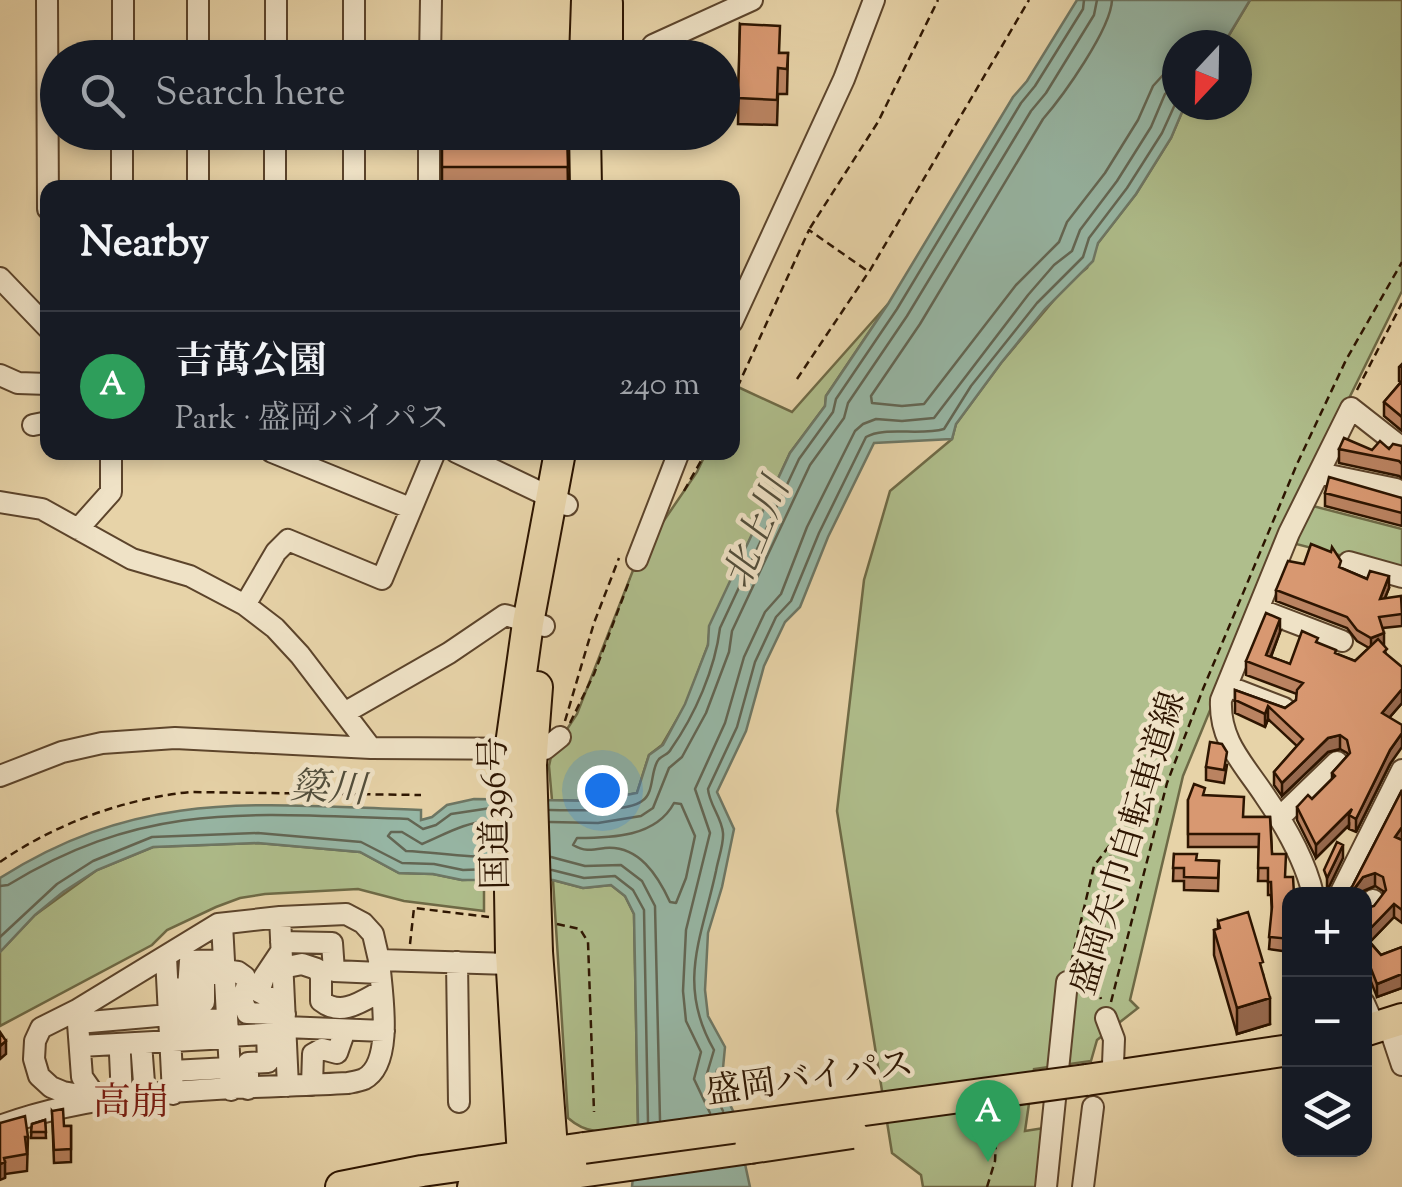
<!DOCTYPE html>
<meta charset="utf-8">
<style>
body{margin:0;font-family:"Sorts Mill Goudy","Noto Serif JP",serif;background:#20242c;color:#f1f3f6}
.controls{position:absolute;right:30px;bottom:30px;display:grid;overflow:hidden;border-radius:20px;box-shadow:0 5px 15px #0003}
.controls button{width:90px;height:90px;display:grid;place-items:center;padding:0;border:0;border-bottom:2px solid #363941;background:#171b24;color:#f1f3f6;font:50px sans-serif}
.compass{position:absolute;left:1162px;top:30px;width:90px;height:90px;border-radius:50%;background:#171b24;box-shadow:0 5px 15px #0003;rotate:202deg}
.you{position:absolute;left:602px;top:790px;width:35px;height:35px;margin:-25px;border:8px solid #fff;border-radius:50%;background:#1a73e8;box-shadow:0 0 0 15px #1a73e833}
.badge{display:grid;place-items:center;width:65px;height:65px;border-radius:50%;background:#0f766e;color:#fff;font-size:32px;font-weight:700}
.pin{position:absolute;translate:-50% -82px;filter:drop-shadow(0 2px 5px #0008)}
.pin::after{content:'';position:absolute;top:52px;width:35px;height:30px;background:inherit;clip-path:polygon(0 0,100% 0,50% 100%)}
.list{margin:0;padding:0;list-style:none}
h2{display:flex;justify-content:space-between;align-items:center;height:130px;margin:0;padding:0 40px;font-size:42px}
h2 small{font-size:32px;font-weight:400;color:#9ea1a6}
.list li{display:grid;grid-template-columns:65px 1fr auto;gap:30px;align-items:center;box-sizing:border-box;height:150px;padding:0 40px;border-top:2px solid #363941}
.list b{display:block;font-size:38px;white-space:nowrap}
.list p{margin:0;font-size:32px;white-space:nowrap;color:#9ea1a6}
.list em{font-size:32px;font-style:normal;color:#9ea1a6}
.icon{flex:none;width:55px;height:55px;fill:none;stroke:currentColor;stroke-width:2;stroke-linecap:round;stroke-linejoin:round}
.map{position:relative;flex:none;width:1402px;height:1187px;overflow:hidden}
.search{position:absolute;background:#171b24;box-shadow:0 5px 15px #0003;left:40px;top:40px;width:700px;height:110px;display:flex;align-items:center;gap:25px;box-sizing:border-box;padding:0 35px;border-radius:55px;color:#9ea1a6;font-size:38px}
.panel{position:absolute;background:#171b24;box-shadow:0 5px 15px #0003;left:40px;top:180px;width:700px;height:280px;border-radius:20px}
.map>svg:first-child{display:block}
.green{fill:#afbe8c;stroke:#6e6a46;stroke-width:2.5}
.water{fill:#97b8a7;stroke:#6d7765;stroke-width:2.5}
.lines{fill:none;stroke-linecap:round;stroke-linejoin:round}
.shore{stroke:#626654;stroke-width:2.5}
.minor-casing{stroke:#5c442b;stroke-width:24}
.highway-casing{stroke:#2d1501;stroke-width:34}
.path{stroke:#2d1501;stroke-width:2.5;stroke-dasharray:8 5;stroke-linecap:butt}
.minor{stroke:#efe2c6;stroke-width:20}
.highway{stroke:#e7d3a8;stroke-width:30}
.highway-bridge-casing{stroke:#2d1501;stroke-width:34;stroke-linecap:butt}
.highway-bridge{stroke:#e7d3a8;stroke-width:30}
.wall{fill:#ba8361;stroke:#2d1501;stroke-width:2.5}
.shaded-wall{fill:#976a4f;stroke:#2d1501;stroke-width:2.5}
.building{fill:#d89871;stroke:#2d1501;stroke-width:2.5}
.labels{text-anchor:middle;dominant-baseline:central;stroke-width:9;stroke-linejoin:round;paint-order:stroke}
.street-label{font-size:35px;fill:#2d1501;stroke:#efe2c6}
.water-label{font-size:38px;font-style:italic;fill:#524e3b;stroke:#efe2c6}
.neighbourhood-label{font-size:38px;fill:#7a1f14;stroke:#efe2c6}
</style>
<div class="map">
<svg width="1402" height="1187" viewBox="0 0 1402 1187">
<rect width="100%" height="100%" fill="#e7d3a8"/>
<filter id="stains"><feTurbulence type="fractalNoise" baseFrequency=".002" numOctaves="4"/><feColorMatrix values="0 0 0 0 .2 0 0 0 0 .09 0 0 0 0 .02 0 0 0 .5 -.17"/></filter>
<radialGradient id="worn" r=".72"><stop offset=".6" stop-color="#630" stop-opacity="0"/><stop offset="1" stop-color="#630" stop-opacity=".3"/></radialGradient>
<path class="green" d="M 1250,0 L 1402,0 L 1402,291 L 1285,528 L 1183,776 L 1130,1000 L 1138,1008 L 1097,1040 L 1091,1061 L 1034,1069 L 1025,1131 L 1044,1128 L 1041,1187 L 923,1187 L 921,1175 L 892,1153 L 837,811 L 864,580 L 890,491 L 952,439 L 956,424 L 1001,363 L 1070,281 L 1087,268 L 1098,243 L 1136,194 L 1171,138 L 1185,105 L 1237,105 L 1237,45 L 1223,45 Z
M 888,304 L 826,396 L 825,406 L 790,453 L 710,626 L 708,645 L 686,704 L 662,745 L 649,755 L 637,793 L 595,801 L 552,800 L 549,766 L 552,752 L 577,714 L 637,560 L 697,472 L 706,453 L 732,452 L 733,399 L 738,387 L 792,412 Z
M 1309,505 L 1402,529 L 1402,571 L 1292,543 Z
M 258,843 L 360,852 L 399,873 L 433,874 L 462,880 L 484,879 L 484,911 L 404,901 L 358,889 L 265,894 L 240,898 L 216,907 L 167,930 L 152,945 L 0,1026 L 0,952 L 35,915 L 97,870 L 153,847 Z
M 553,880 L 583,888 L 611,885 L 625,896 L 634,914 L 638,1125 C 609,1129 592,1139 568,1118 Z"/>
<path class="water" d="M 1077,0 L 1250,0 L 1223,45 L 1177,45 L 1177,105 L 1185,105 L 1171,138 L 1136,194 L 1098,243 L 1093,261 L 1045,309 L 1001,363 L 956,424 L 952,439 L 874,443 L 828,537 L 800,607 L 785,622 L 764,666 L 746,731 L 717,792 L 734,829 L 722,887 L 708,933 L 705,990 L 708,1016 L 725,1047 L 723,1068 L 717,1070 L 716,1075 L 734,1113 L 750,1187 L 632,1187 L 638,1124 L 634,914 L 625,896 L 611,885 L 583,888 L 553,880 L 462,880 L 433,874 L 399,873 L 360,852 L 258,843 L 153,847 L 97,870 L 63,892 L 35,915 L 0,952 L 0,878 C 144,787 260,805 421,810 L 421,820 L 432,817 L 447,805 L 474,799 L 595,801 L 637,793 L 649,755 L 663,745 L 685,704 L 708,645 L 709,626 L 790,453 L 825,406 L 826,396 L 888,304 L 1013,97 L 1027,81 Z"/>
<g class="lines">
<path class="shore" d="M 1112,0 C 1111,29 1063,96 1043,119 L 920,324 L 871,396 L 872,403 L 902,406 L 924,404 L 1016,285 L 1059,242 L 1067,222 L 1105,173 L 1138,120 L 1153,86 L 1163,75 L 1177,69
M 674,803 L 681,804 L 695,836 L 686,878 L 676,903 L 670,902 C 658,876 639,845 605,848 C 592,850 585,852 573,845 L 577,838 C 612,838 656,837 674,803 Z
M 550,810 C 570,810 626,813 642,801 C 655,793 650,769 659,759 C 663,755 669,754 671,749 C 695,715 715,669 720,628 L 799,459 L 833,412 L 836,399 L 897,309 L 1021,103 L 1035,86 L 1083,9 L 1084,0
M 491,821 C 464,822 446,834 422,844 L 402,832 L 391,832 L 388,836 L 406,851 C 433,852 462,857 492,857
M 550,822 L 598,823 L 641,816 L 653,808 L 669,768 L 682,757 L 706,713 L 729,652 L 732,631 L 810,465 L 844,418 L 848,403 L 907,316 L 1031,111 L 1046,93 L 1094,15 L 1097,0
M 551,857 L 585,866 L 621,865 L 642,881 L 655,906 L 660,1120
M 552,870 L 584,878 L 615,876 L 633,890 L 644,910 L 648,1122
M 0,886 L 8,885 C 147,800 252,814 408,819 L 423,829 L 436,825 L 451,814 L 491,808
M 0,937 L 57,884 L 93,861 L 152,837 L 258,833 L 361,842 L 402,863 L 434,864 L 463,870 L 492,869
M 723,1111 L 706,1077 L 714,1050 C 676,984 702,937 716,871 C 718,859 724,844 723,833 C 722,818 709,804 708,789 L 737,727 L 755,662 L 776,617 L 791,601 L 819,533 L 866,437 C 884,426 920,436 944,429 L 971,386 L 1037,303 L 1083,257 L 1089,238 L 1127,188 L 1162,133 L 1177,100
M 710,1113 L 694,1079 L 701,1052 L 686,1021 L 683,991 L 686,930 L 710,833 L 695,789 L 725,723 L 744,657 L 765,612 L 781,594 L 807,527 L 855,431 L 863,424 L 876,419 L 902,421 L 934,418 L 1028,295 L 1054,265 L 1072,251 L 1080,230 L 1117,181 L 1151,127 L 1165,94 L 1177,85"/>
<defs>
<path id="minor" d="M 47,0 L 48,209
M 198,0 L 198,58
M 354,0 L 354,58
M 123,58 L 123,0
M 276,58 L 276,0
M 430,58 L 431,0
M 644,58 L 653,45 L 752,0
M 198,132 L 198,188
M 354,132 L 354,188
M 122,188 L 122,132
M 275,188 L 275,132
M 429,188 L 429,132
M 0,278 L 48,328
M 732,322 L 844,79 L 874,0
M 0,375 L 18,383 L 48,384
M 33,425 L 48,422
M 272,452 L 410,508
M 456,452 L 567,505
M 1319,473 L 1396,489
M 0,502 L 42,509 L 132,559 L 190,576 L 245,605 L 275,628 L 300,655 L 371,748
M 78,529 L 111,492 L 111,452
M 637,560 L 679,452
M 1349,562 L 1402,577
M 245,605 L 276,552 L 288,540 L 382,579 L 435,452
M 1258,609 L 1342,641
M 1227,686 L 1284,708
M 346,712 L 449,653 L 505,615 L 544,626
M 0,776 L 62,752 L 102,743 L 175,738 L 371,748 L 545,749 L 560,737
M 1279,818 L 1337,762
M 1313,894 C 1305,860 1285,825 1265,796 C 1244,764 1219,741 1221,700 L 1289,533 L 1351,408 L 1402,448
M 1340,894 L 1402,770
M 1364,910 L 1373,900
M 280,917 L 288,1086
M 222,924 L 231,1090
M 281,942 L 332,943 L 334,971 L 380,973
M 282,950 L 264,977 L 259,992 L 284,1005
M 166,957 L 173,1094
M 457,962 L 459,1102
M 282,968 L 302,964 L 317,969 L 321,976 L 321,1001 C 341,1017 361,1002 381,991
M 224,970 L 238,972 L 245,977 L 247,985 L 242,999 L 247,1013 L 285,1014
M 168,989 L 188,988 L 190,961 L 224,960
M 169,1003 L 204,1002 L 204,974 L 224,974
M 1364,1003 L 1375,1028
M 77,1010 L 82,1077 L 96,1097
M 1106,1018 L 1114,1039 L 1113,1064
M 169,1021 L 227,1019
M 78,1023 L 169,1015
M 285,1027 L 384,1031
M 228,1036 L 281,1033
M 1393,1038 L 1402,1065
M 141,1043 L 145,1096
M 80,1046 L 228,1038
M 120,1054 L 122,1098
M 172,1071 L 229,1068
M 312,1085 L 313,1054 L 322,1049 L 337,1053 L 345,1030
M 248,1089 L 248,1063 L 268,1062 L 267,1034
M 91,1097 L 63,1092 L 51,1087 L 39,1076 L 34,1059 L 35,1041 L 41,1028 L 77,1010 L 218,924 L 280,917 L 346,914 L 363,923 L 373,934 L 379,960
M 0,1126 C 107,1086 235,1089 348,1083 C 353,1082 359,1081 364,1079 C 395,1063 381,989 379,960 L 513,964
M 1046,1187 L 1067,982
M 1083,1187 L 1093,1107"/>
<path id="highway" d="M 585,58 L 587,0
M 607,58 L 607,3
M 585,132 L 586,188
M 531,765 L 537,687
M 508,766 L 528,623 L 560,452
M 537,952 L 554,1174
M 511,953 L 523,1157
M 1364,1031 L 1402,1019
M 1086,1080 L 1290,1050
M 341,1187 L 422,1171 L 584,1148
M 473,1187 L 750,1148"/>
</defs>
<use href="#minor" class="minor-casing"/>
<use href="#highway" class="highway-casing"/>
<path class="path" d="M 810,228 L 878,122 L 938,0
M 797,379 L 868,273
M 1357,390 L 1402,303
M 732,399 L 809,230 L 869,272 L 1029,0
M 684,491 L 706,452
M 565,721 L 594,623 L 619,558
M 570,723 L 594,674 L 630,579
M 0,862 C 55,824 123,799 190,792 L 421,795
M 557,924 L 580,929 L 588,942 L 594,1112
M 410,944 L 414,908 L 489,917
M 1071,963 L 1094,866 L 1112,842 L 1098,991 L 1101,999
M 1111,1002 L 1167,783 L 1203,689 L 1297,464 L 1346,360 L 1402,262
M 987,1187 L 995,1161 L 996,1140"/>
<use href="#minor" class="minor"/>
<use href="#highway" class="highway"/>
<defs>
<path id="highway-bridge" d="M 531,765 L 537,952
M 508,766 L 511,953
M 584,1148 L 1086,1080
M 750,1148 L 852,1133"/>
</defs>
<use href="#highway-bridge" class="highway-bridge-casing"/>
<use href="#highway-bridge" class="highway-bridge"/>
</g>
<path class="wall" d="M 740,24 L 780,53 L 788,53 L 787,94 L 778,94 L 777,125 L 738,124 Z
M 442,132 L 567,132 L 568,188 L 442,188 Z
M 1402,364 L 1402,431 L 1384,416 L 1384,402 L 1401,382 L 1399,381 L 1399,367 Z
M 1402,446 L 1402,478 L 1399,476 L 1339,463 L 1339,449 L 1372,450 Z
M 1325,493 L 1402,498 L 1402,526 L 1325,506 Z
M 1304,564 L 1341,568 L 1389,588 L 1385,598 L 1402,609 L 1402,626 L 1383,628 L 1383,645 L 1402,703 L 1390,717 L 1390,764 L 1356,832 L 1349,829 L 1349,825 L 1316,858 L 1297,820 L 1297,807 L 1312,799 L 1332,779 L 1332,773 L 1348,755 L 1347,753 L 1340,749 L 1328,752 L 1282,796 L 1274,785 L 1274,772 L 1297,746 L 1268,719 L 1265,727 L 1235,713 L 1235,690 L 1285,708 L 1296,700 L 1297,694 L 1246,675 L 1246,661 L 1280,632 L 1271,657 L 1290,664 L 1318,643 L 1336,654 L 1355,661 L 1369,648 L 1357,641 L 1347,628 L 1276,601 L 1276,590 Z
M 1227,765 L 1224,783 L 1206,780 L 1206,767 Z
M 1402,790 L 1402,923 L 1394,917 L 1370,942 L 1381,955 L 1402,947 L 1402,988 L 1377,997 L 1364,964 L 1364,909 L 1374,906 L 1384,894 L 1383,891 L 1375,886 L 1363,891 L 1360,894 L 1336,894 L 1347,892 L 1352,887 Z
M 1205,795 L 1243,817 L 1270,817 L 1272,854 L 1285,877 L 1290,894 L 1290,952 L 1269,949 L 1272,912 L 1271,895 L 1268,895 L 1268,881 L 1258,881 L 1259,847 L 1188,847 L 1188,800 Z
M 1174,854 L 1196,860 L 1219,861 L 1218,891 L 1184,890 L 1184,881 L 1173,881 Z
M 1218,921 L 1263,974 L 1270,1024 L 1237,1034 L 1214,955 L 1214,930 L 1218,929 Z
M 52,1111 L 64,1126 L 71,1126 L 71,1162 L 54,1163 Z
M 45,1120 L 46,1138 L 31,1138 L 32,1124 Z
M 0,1123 L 28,1137 L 27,1171 L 5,1174 L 5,1178 Z"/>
<path class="shaded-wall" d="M 1389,576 L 1389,588 L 1380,610 L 1380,599 Z
M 1280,619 L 1280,632 L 1266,669 L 1266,655 Z
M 1384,633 L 1384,645 L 1371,649 L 1371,638 Z
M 1402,689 L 1402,703 L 1382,726 L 1382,713 Z
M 1268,706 L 1268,719 L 1265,727 L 1265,714 Z
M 1402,733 L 1402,747 L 1390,764 L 1356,832 L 1356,819 L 1390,750 Z
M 1340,735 L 1340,749 L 1328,752 L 1282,796 L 1282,783 L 1328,738 Z
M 1352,809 L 1349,815 L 1349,825 L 1316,858 L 1316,845 Z
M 1402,827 L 1402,840 L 1395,837 Z
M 1343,845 L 1343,858 L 1327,891 L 1327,878 Z
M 1375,873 L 1375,886 L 1363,891 L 1360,894 L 1351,894 L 1363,877 Z
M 1394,904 L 1394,917 L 1364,948 L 1364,935 Z
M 1402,974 L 1402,988 L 1377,997 L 1377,984 Z
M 1270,998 L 1270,1024 L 1237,1034 L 1237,1008 Z
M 6,1041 L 6,1054 L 0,1059 L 0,1046 Z
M 5,1162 L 5,1178 L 0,1180 L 0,1164 Z"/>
<path class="building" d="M 740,24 L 780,26 L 779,53 L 788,53 L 787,69 L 778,68 L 777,100 L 738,98 Z
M 462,53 L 475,53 L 475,58 L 462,58 Z
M 530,53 L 550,54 L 550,58 L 530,58 Z
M 442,132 L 567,132 L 568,167 L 442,167 Z
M 1402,381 L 1402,417 L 1384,402 Z
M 1344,438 L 1372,450 L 1380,441 L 1389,449 L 1393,444 L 1402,446 L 1402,464 L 1399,461 L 1339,449 Z
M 1329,477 L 1402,498 L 1402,513 L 1325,493 Z
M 1311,544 L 1331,552 L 1332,547 L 1341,561 L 1339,567 L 1367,579 L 1370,571 L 1389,576 L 1380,599 L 1401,596 L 1402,614 L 1379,617 L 1384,633 L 1371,638 L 1357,630 L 1347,617 L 1276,590 L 1288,561 L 1304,564 Z
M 1266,613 L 1280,619 L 1266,655 L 1290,664 L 1302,631 L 1318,638 L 1316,642 L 1336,650 L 1335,653 L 1355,661 L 1378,639 L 1387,649 L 1384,652 L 1402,667 L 1402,689 L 1382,713 L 1402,725 L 1402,733 L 1390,750 L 1356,819 L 1349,815 L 1352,809 L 1316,845 L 1297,807 L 1308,795 L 1312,799 L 1335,776 L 1332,773 L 1350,753 L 1347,740 L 1340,735 L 1328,738 L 1282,783 L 1274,772 L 1303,739 L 1268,706 L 1265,714 L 1235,700 L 1235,690 L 1285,708 L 1296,700 L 1297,690 L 1303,683 L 1246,661 Z
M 1210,742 L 1222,744 L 1227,752 L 1224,770 L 1206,767 Z
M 1194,784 L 1205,788 L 1203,795 L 1244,797 L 1243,817 L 1270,817 L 1272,854 L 1286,854 L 1285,877 L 1293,877 L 1294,894 L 1290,894 L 1290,939 L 1269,937 L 1272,907 L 1271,882 L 1268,882 L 1268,868 L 1258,868 L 1259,834 L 1188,834 L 1188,800 Z
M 1402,790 L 1402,827 L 1395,837 L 1402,840 L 1402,910 L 1394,904 L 1364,935 L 1364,909 L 1374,906 L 1386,890 L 1383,877 L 1375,873 L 1363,877 L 1351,893 L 1351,894 L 1336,894 L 1347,892 L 1352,887 Z
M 1337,842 L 1343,845 L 1327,878 L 1324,870 Z
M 1174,854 L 1197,854 L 1196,860 L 1219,861 L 1218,878 L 1184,877 L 1184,868 L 1173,868 Z
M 1248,912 L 1263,962 L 1260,963 L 1270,998 L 1237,1008 L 1214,930 L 1220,928 L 1218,921 Z
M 1364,936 L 1381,955 L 1402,947 L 1402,974 L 1377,984 L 1364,951 Z
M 0,1032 L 6,1041 L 0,1046 Z
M 63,1109 L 64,1126 L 71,1126 L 71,1149 L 54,1150 L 52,1111 Z
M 25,1116 L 28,1137 L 25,1137 L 27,1154 L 4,1158 L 5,1162 L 0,1164 L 0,1123 Z
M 45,1120 L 46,1132 L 31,1132 L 32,1124 Z"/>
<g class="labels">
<g class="street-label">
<text transform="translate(497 813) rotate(-91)">国道396号</text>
<text transform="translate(1130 844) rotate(-73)">盛岡矢巾自転車道線</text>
<text transform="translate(810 1080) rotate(-8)">盛岡バイパス</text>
</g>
<g class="water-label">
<text transform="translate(759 534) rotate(-68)">北上川</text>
<text transform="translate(328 791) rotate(3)">簗川</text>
</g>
<g class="neighbourhood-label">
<text x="131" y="1105">高崩</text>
</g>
</g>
<rect width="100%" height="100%" filter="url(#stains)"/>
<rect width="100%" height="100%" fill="url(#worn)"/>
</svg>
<div class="controls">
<button>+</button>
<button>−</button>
<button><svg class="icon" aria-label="layers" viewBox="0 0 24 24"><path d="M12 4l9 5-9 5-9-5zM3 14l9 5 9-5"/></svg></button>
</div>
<svg class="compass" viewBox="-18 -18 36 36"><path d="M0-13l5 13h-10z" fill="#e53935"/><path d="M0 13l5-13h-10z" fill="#9ea1a6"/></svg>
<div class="you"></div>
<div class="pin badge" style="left:988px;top:1162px;background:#2e9e5b">A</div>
<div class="search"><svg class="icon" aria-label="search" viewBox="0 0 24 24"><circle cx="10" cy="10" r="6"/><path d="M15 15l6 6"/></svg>Search here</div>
<section class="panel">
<h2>Nearby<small></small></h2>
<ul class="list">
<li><span class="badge" style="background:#2e9e5b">A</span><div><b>吉萬公園</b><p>Park · 盛岡バイパス</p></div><em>240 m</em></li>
</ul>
</section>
</div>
